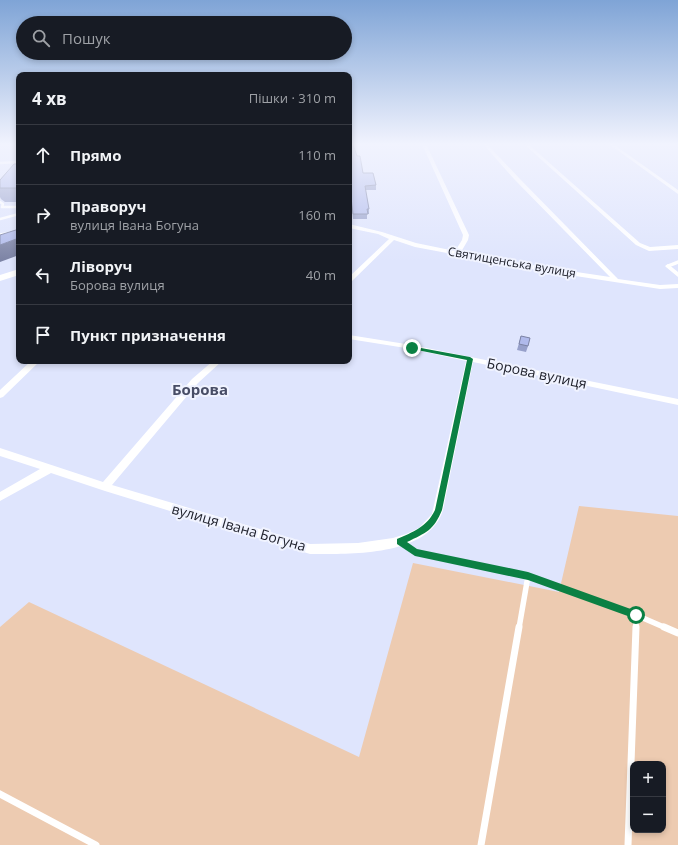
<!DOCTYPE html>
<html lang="uk">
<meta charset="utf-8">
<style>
body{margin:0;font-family:"Open Sans",sans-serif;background:#242831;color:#f1f3f6}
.controls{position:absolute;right:12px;bottom:12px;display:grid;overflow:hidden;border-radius:8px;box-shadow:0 2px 6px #0003}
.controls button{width:36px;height:36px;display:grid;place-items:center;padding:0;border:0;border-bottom:1px solid #363941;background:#171b24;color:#f1f3f6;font:20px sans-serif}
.stop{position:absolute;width:12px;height:12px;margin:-9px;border:3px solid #0b8043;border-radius:50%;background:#fff}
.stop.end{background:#0b8043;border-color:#fff;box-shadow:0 1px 4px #0008}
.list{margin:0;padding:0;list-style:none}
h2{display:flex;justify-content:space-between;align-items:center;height:52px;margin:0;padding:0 16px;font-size:17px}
h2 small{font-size:13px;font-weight:400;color:#9ea1a6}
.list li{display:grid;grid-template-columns:26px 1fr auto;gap:12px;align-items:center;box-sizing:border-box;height:60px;padding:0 16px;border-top:1px solid #363941}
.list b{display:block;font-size:15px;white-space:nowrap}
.list p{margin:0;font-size:13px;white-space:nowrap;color:#9ea1a6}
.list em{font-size:13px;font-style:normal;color:#9ea1a6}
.icon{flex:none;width:22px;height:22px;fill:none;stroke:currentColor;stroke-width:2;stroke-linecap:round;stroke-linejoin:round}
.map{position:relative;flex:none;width:678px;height:845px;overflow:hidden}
.search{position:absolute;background:#171b24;box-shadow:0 2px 6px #0003;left:16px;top:16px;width:336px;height:44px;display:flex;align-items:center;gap:10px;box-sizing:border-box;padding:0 14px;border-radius:22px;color:#9ea1a6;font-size:15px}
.panel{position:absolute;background:#171b24;box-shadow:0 2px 6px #0003;left:16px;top:72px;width:336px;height:292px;border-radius:8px}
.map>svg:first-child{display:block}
.green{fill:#edcbb1;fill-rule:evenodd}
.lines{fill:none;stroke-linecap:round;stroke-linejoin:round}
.lane-far3{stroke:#fff;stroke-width:2.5}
.lane-far2{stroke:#fff;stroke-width:3.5}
.lane-far1{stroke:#fff;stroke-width:5.5}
.lane{stroke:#fff;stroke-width:7}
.street{fill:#fff;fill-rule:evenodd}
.secondary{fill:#fff;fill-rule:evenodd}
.wall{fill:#97a0ca}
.shaded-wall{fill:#7b82a4}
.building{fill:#b0baeb;stroke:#7b82a4}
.route{fill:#0b8043}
.labels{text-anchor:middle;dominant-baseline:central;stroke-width:4;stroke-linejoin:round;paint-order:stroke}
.far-street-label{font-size:12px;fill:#21232e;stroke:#f0f3ff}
.street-label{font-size:14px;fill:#21232e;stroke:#f0f3ff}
.neighbourhood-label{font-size:15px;font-weight:bold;fill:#484d66;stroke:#f0f3ff}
</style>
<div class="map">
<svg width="678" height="845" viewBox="0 0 678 845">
<rect width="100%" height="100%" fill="#dfe5fd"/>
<path class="green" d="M 579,506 L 678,516 L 678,845 L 0,845 L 0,627 L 29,602 L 359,757 L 413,563 L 559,592 ZM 633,764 L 663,764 L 663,830 L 633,830 Z"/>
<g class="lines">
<path class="lane-far3" d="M 0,163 L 19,162
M 0,202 L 3,204 L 2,207 L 19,207
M 0,219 L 19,214"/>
<path class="lane-far2" d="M 0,235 L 19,232
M 668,266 L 678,262"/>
<path class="lane-far1" d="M 400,542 L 415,552 L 528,576 L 636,615 L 666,628
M 519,628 L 528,576
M 636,628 L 636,615"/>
<path class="lane" d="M 664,627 L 678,633
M 0,794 L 96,845
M 481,845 L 519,627
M 628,845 L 636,627"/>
<path class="street" d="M 422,144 L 426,144 L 469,235 L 468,240 L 461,252 L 543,267 L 610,277 L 515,180 L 483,144 L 487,144 L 519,178 L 618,279 L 660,285 L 678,284 L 678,288 L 660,289 L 543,271 L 415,247 L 394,240 L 351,282 L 349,283 L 349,277 L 389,239 L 378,234 L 349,228 L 349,224 L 382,232 L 416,243 L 455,251 L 462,240 L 463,235 Z
M 524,144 L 528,144 L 640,243 L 650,247 L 678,245 L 678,249 L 649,251 L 636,245 Z
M 609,144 L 613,144 L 678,190 L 678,194 Z
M 668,264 L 678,272 L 678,277 L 666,267 L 665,266 Z
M 349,335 L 412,345 L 678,399 L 678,405 L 473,362 L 443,510 C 429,557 349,554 310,554 L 105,491 L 51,473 L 0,501 L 0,492 L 40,469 L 0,456 L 0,448 L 103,482 L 192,379 L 213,361 L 222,361 L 198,383 L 112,485 L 310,544 L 358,543 L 393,538 L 406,534 L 419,528 L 432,514 L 466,361 L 412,349 L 349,339 Z
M 31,361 L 40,361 L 3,397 L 0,398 L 0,390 Z"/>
<path class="secondary" d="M 19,269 L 19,275 L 0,281 L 0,275 Z"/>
</g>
<path class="wall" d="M 349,144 L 363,173 L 376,185 L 376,190 L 365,190 L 369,209 L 369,214 L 367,214 L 367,219 L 353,219 L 350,193 L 351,171 L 349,171 Z
M 19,164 L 19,202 L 5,202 L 1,199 L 0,197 L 0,180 Z
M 521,336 L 528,346 L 526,352 L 517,350 Z"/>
<path class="shaded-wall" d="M 19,238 L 19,255 L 0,262 L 0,245 Z"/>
<path class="building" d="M 349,144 L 353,144 L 357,156 L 360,156 L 363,173 L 373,173 L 376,185 L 365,186 L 369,209 L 367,209 L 368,214 L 353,214 L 350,189 L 351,167 L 349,167 Z
M 14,164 L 19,164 L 19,188 L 0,188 L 0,180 Z
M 19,229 L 19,238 L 0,245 L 0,235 Z
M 521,336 L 530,338 L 528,346 L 519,344 Z"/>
<linearGradient id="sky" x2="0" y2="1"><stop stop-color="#7fa4d6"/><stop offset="0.55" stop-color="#f1f3fe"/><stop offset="1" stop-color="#f1f3fe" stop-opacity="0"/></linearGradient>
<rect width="678" height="262" fill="url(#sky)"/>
<path class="route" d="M 410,346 L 470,357 L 473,359 L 442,510 C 434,530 426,533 407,542 L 417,549 L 528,572 L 639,612 L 640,615 L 639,618 L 636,619 L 528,580 L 415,556 L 397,544 L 397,539 C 413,532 427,527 435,510 L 467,360 L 412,349 L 410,349 Z"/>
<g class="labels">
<g class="far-street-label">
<text transform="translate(512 262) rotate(10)">Святищенська вулиця</text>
</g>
<g class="street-label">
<text transform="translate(537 373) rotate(12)">Борова вулиця</text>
<text transform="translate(239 527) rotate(16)">вулиця Івана Богуна</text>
</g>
<g class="neighbourhood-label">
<text x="200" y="389">Борова</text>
</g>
</g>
</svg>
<div class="controls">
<button>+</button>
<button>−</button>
</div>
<div class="stop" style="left:636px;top:615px"></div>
<div class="stop end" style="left:412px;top:348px"></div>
<div class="search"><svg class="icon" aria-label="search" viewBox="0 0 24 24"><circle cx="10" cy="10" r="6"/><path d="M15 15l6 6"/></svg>Пошук</div>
<section class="panel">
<h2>4 хв<small>Пішки · 310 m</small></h2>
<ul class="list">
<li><svg class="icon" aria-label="ahead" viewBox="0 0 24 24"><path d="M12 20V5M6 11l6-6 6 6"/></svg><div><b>Прямо</b></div><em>110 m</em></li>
<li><svg class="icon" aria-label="right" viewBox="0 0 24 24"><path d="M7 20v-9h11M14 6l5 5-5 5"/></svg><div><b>Праворуч</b><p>вулиця Івана Богуна</p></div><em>160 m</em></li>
<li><svg class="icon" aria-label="left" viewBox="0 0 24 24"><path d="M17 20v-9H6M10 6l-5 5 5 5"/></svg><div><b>Ліворуч</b><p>Борова вулиця</p></div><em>40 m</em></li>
<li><svg class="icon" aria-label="arrive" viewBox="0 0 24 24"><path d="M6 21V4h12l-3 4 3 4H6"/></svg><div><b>Пункт призначення</b></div></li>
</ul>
</section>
</div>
